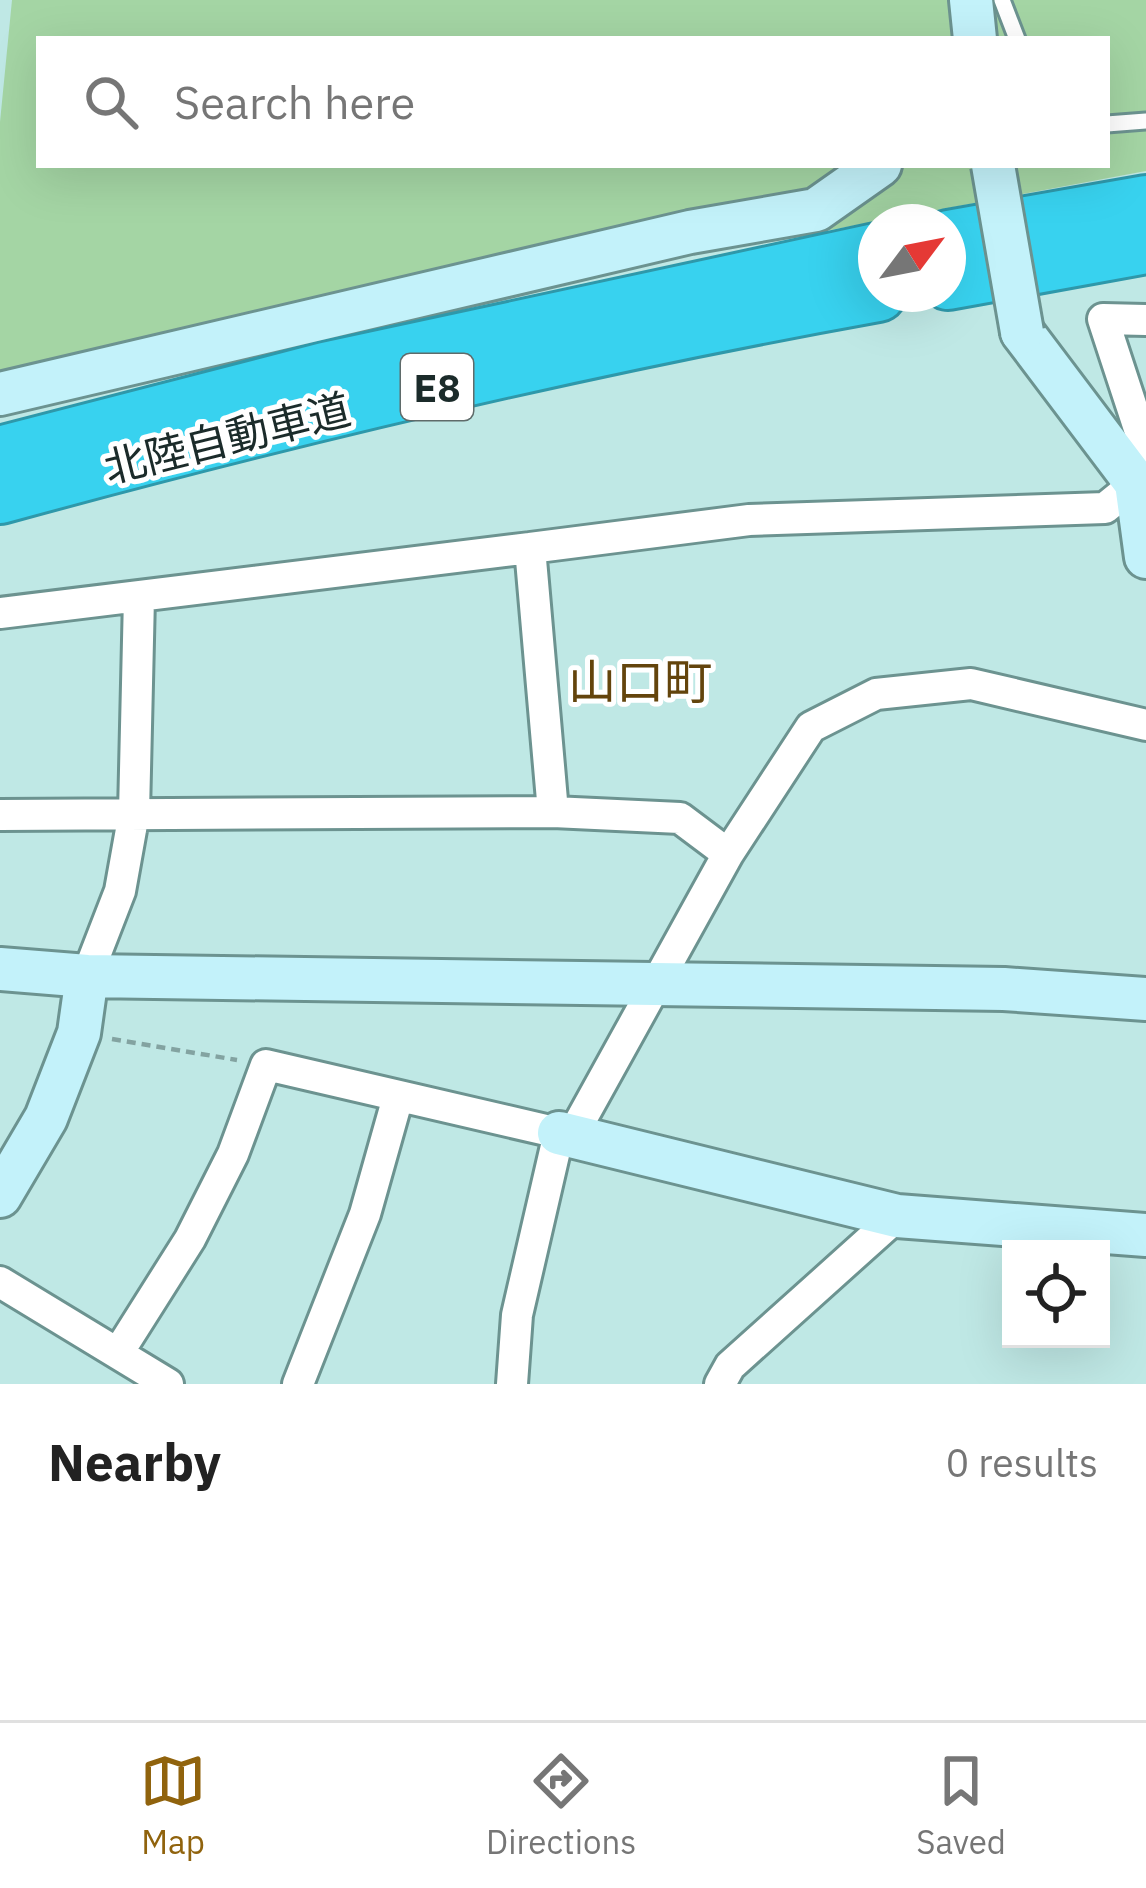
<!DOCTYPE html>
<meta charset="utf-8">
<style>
body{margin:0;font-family:"IBM Plex Sans","Noto Sans JP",sans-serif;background:#f6f6f6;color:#222}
.controls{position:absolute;right:36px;bottom:36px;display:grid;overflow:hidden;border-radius:0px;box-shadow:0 12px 48px #0002}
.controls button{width:108px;height:108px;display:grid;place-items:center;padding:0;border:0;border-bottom:3px solid #e0e0e0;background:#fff;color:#222;font:60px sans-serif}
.compass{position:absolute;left:858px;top:204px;width:108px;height:108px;border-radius:50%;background:#fff;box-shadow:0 12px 48px #0002;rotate:58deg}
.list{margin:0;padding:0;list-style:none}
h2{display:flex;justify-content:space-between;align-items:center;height:156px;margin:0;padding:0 48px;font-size:51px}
h2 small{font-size:39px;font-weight:400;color:#767676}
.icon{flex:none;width:66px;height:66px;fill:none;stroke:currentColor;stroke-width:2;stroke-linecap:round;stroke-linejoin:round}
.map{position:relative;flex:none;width:1146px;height:1384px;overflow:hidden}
.search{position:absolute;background:#fff;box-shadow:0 12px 48px #0002;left:36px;right:36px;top:36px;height:132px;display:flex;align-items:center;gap:30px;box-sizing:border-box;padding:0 42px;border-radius:0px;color:#767676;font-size:45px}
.sheet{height:336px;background:#fff}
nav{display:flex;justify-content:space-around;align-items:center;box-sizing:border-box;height:168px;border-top:3px solid #e0e0e0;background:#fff;font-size:33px;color:#767676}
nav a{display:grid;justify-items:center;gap:6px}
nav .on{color:#90630d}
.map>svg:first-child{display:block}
.green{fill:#a4d5a4;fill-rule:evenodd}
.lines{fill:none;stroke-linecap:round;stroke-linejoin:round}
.lane-casing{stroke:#6c9390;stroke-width:21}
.street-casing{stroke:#6c9390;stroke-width:36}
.secondary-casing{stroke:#6c9390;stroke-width:48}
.highway-casing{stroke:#2e98aa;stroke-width:60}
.path{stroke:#83a3a1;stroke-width:4.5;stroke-dasharray:9 6;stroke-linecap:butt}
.lane{stroke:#fff;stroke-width:15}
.street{stroke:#fff;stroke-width:30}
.secondary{stroke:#c3f2fa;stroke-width:42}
.highway{stroke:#38d2ef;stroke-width:54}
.secondary-bridge-casing{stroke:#6c9390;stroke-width:48;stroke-linecap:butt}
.secondary-bridge{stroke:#c3f2fa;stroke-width:42}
.labels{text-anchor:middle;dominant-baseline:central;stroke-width:10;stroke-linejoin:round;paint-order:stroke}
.shield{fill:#fff;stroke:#5f6b6a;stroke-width:3}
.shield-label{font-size:39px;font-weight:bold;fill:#1b2b2a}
.street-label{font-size:42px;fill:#1b2b2a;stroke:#fff}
.quarter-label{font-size:48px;fill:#63440c;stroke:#fff}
</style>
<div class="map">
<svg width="1146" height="1384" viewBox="0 0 1146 1384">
<rect width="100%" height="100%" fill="#bfe8e5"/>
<path class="green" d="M 12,0 L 1146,0 L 1146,171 L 825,231 L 810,200 L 332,296 L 0,372 L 0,122 ZM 39,39 L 1107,39 L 1107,165 L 39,165 Z"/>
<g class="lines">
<defs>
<path id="lane" d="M 1002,0 L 1017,39
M 1107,124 L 1146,121"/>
<path id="street" d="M 1146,320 L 1103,319 L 1146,450
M 530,548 L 749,520 L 1105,508 L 1136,483 L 1146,450
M 0,613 L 530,548 L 553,812 L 680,818 L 728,854
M 0,815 L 553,812
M 87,976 L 120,891 L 134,813 L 139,597
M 572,1136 L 728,854 L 811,727 L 876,694 L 971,684 L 1146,725
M 0,1282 L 168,1384
M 118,1353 L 190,1239 L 233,1154 L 266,1065 L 559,1133 L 517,1315 L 512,1384
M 298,1384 L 365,1214 L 398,1097
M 720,1384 L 730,1366 L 897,1216"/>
<path id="secondary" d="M 971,0 L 975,39
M 1022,332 L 1136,483 L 1146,557
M 0,394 L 690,232 L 816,210 L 880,165
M 0,969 L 87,976 L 1004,989 L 1146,999
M 559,1133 L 897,1216 L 1146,1235
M 0,1196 L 46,1118 L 79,1033 L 87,976"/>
<path id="highway" d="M 948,238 L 1146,203
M 948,282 L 1146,246
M 0,454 L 325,370 L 876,251
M 0,496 C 289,417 583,347 878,294"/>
</defs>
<use href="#lane" class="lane-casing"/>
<use href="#street" class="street-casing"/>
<use href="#secondary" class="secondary-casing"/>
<use href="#highway" class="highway-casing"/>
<path class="path" d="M 112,1039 L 237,1060"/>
<use href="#lane" class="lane"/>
<use href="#street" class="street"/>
<use href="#secondary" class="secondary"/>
<use href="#highway" class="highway"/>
<defs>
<path id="secondary-bridge" d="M 993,165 L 1022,332"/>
</defs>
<use href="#secondary-bridge" class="secondary-bridge-casing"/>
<use href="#secondary-bridge" class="secondary-bridge"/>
</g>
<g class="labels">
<rect class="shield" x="401" y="354" width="72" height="66" rx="9"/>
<g class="shield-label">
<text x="437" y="387">E8</text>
</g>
<g class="street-label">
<text transform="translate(227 438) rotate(-14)">北陸自動車道</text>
</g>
<g class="quarter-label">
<text x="640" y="681">山口町</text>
</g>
</g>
</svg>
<div class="controls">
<button><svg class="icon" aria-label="locate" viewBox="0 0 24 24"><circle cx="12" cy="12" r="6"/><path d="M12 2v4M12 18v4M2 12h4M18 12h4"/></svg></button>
</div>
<svg class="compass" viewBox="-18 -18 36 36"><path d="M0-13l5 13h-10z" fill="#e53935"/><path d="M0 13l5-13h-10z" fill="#767676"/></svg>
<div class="search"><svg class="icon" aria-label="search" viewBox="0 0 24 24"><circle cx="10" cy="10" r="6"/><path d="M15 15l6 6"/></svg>Search here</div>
</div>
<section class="sheet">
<h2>Nearby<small>0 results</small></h2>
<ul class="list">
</ul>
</section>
<nav>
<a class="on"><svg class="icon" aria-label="map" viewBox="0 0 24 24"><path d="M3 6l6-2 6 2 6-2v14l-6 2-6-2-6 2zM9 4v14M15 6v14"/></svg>Map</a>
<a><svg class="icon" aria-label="directions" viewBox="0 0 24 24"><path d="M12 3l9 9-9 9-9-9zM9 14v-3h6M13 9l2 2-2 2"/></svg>Directions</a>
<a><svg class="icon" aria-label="saved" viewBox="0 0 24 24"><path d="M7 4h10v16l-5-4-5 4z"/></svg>Saved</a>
</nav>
